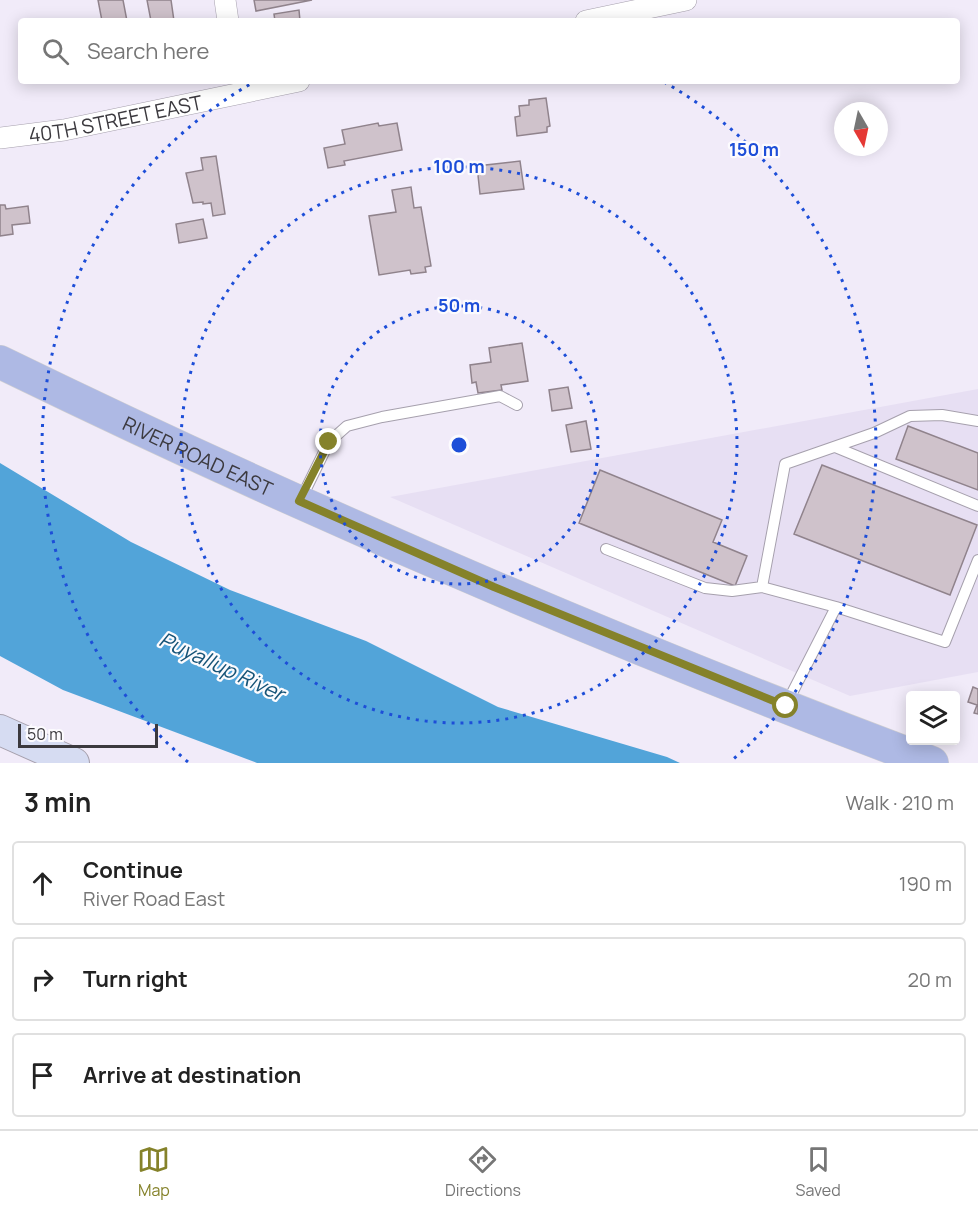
<!DOCTYPE html>
<meta charset="utf-8">
<style>
body{margin:0;font-family:Manrope,sans-serif;background:#f6f6f6;color:#222}
.controls{position:absolute;right:18px;bottom:18px;display:grid;overflow:hidden;border-radius:6px;box-shadow:0 3px 15px #0003}
.controls button{width:54px;height:54px;display:grid;place-items:center;padding:0;border:0;border-bottom:2px solid #e0e0e0;background:#fff;color:#222;font:30px sans-serif}
.compass{position:absolute;left:834px;top:102px;width:54px;height:54px;border-radius:50%;background:#fff;box-shadow:0 3px 15px #0003;rotate:171deg}
.scale{position:absolute;left:18px;bottom:15px;width:140px;box-sizing:border-box;padding-left:6px;border:3px solid #3b393e;border-top:0;font-size:16px;line-height:21px;white-space:nowrap;color:#3b393e;-webkit-text-stroke:4px #fcfbfe;paint-order:stroke}
.stop{position:absolute;width:18px;height:18px;margin:-14px;border:4px solid #85822a;border-radius:50%;background:#fff}
.stop.end{background:#85822a;border-color:#fff;box-shadow:0 2px 6px #0008}
.list{margin:0;padding:0;list-style:none}
h2{display:flex;justify-content:space-between;align-items:center;height:78px;margin:0;padding:0 24px;font-size:26px}
h2 small{font-size:20px;font-weight:400;color:#767676}
.list li{display:grid;grid-template-columns:39px 1fr auto;gap:18px;align-items:center;box-sizing:border-box;height:84px;margin:0 12px 12px;padding:0 12px;border:2px solid #e0e0e0;border-radius:6px}
.list b{display:block;font-size:22px;white-space:nowrap}
.list p{margin:0;font-size:20px;white-space:nowrap;color:#767676}
.list em{font-size:20px;font-style:normal;color:#767676}
.icon{flex:none;width:33px;height:33px;fill:none;stroke:currentColor;stroke-width:2;stroke-linecap:round;stroke-linejoin:round}
.map{position:relative;flex:none;width:978px;height:763px;overflow:hidden}
.search{position:absolute;background:#fff;box-shadow:0 3px 15px #0003;left:18px;right:18px;top:18px;height:66px;display:flex;align-items:center;gap:15px;box-sizing:border-box;padding:0 21px;border-radius:6px;color:#767676;font-size:22px}
.sheet{height:366px;background:#fff}
nav{display:flex;justify-content:space-around;align-items:center;box-sizing:border-box;height:84px;border-top:2px solid #e0e0e0;background:#fff;font-size:16px;color:#767676}
nav a{display:grid;justify-items:center;gap:3px}
nav .on{color:#85822a}
.map>svg:first-child{display:block}
.built{fill:#e7dff3}
.water{fill:#52a4d9}
.building{fill:#cfc2cb;stroke:#90838c;stroke-width:1.5}
.lines{fill:none;stroke-linecap:round;stroke-linejoin:round}
.lane-casing{stroke:#a6a0ad;stroke-width:12}
.street-casing{stroke:#a6a0ad;stroke-width:22}
.secondary-casing{stroke:#a6a0ad;stroke-width:32}
.primary-casing{stroke:#d0cfd1;stroke-width:34}
.lane{stroke:#fff;stroke-width:10}
.street{stroke:#fff;stroke-width:21}
.secondary{stroke:#d6dcf2;stroke-width:30}
.primary{stroke:#aeb9e4;stroke-width:33}
.route{stroke:#85822a;stroke-width:8}
.ring{fill:none;stroke:#1d4ed8;stroke-width:3;stroke-dasharray:3 6}
.labels{text-anchor:middle;dominant-baseline:central;stroke-width:4.5;stroke-linejoin:round;paint-order:stroke}
.street-label{font-size:20px;fill:#3b393e;stroke:#fcfbfe}
.water-label{font-size:21px;font-style:italic;fill:#175478;stroke:#fcfbfe}
.centre{fill:#1d4ed8;stroke:#fcfbfe;stroke-width:3}
.ring-label{font-size:18px;text-anchor:middle;font-weight:bold;fill:#1d4ed8;stroke:#fcfbfe;stroke-width:4.5;stroke-linejoin:round;paint-order:stroke}
</style>
<div class="map">
<svg width="978" height="763" viewBox="0 0 978 763">
<rect width="100%" height="100%" fill="#f1ebf9"/>
<path class="built" d="M 978,389 L 978,672 L 850,696 L 390,497 Z"/>
<path class="water" d="M 0,463 L 131,542 L 230,590 L 366,641 L 498,707 L 667,757 L 680,763 L 257,763 L 63,690 L 0,656 Z"/>
<path class="building" d="M 98,0 L 123,0 L 127,21 L 102,21 Z
M 147,0 L 171,0 L 174,21 L 151,21 Z
M 254,0 L 312,0 L 256,11 Z
M 299,10 L 300,21 L 275,21 L 274,14 Z
M 546,98 L 550,126 L 547,127 L 547,132 L 517,136 L 515,117 L 520,116 L 519,106 L 529,105 L 529,100 Z
M 378,123 L 379,126 L 397,123 L 402,150 L 344,161 L 345,165 L 328,168 L 324,148 L 345,144 L 342,130 Z
M 216,156 L 225,214 L 213,216 L 211,203 L 203,204 L 203,202 L 193,203 L 186,173 L 203,170 L 201,158 Z
M 520,161 L 524,189 L 480,194 L 477,166 Z
M 411,187 L 414,208 L 421,207 L 431,266 L 425,267 L 426,272 L 411,274 L 410,270 L 379,275 L 369,216 L 396,212 L 392,190 Z
M 0,205 L 5,205 L 6,209 L 28,206 L 30,223 L 12,225 L 13,234 L 0,236 Z
M 203,219 L 207,238 L 179,243 L 176,224 Z
M 522,343 L 528,381 L 501,385 L 502,390 L 478,393 L 476,382 L 472,383 L 470,365 L 491,362 L 489,348 Z
M 568,387 L 572,408 L 552,411 L 549,390 Z
M 586,421 L 591,449 L 571,452 L 566,425 Z
M 908,426 L 978,453 L 978,490 L 896,459 Z
M 822,465 L 977,525 L 950,595 L 794,534 Z
M 600,470 L 722,520 L 713,542 L 747,556 L 735,586 L 579,523 Z
M 973,687 L 978,689 L 978,714 L 974,713 L 977,705 L 968,702 Z"/>
<g class="lines">
<defs>
<path id="lane" d="M 835,447 L 978,506
M 301,499 L 329,442 L 347,426 L 382,417 L 500,396 L 517,405
M 606,549 L 705,588 L 732,591 L 762,587 L 836,607
M 762,587 L 785,464 L 874,433 L 910,416 L 942,415 L 978,421
M 787,703 L 836,607 L 945,642 L 978,560"/>
<g id="street">
<path d="M 225,0 L 228,21"/>
<path d="M 586,21 L 686,0"/>
<path id="s1" d="M 0,138 L 64,130 L 299,81"/>
</g>
<path id="secondary" d="M 0,730 L 74,763"/>
<g id="primary">
<path id="s2" d="M 0,362 C 304,510 616,644 932,763"/>
</g>
</defs>
<use href="#lane" class="lane-casing"/>
<use href="#street" class="street-casing"/>
<use href="#secondary" class="secondary-casing"/>
<use href="#primary" class="primary-casing"/>
<use href="#lane" class="lane"/>
<use href="#street" class="street"/>
<use href="#secondary" class="secondary"/>
<use href="#primary" class="primary"/>
</g>
<g class="lines">
<path class="route" d="M 329,442 L 299,501 L 494,587 L 786,706"/>
</g>
<g class="ring">
<circle cx="459" cy="445" r="139"/>
<circle cx="459" cy="445" r="278"/>
<path d="M188 762A417 417 0 0 1 254 82M664 82A417 417 0 0 1 730 762"/>
</g>
<g class="labels">
<g class="street-label">
<text stroke="none"><textPath href="#s1" startOffset="117">40TH STREET EAST</textPath></text>
<text stroke="none"><textPath href="#s2" startOffset="219">RIVER ROAD EAST</textPath></text>
</g>
<g class="water-label">
<text transform="translate(222 666) rotate(25)">Puyallup River</text>
</g>
</g>
<circle cx="459" cy="445" r="9" class="centre"/>
<g class="ring-label">
<text x="754" y="156">150 m</text>
<text x="459" y="173">100 m</text>
<text x="459" y="312">50 m</text>
</g>
</svg>
<div class="controls">
<button><svg class="icon" aria-label="layers" viewBox="0 0 24 24"><path d="M12 4l9 5-9 5-9-5zM3 14l9 5 9-5"/></svg></button>
</div>
<svg class="compass" viewBox="-18 -18 36 36"><path d="M0-13l5 13h-10z" fill="#e53935"/><path d="M0 13l5-13h-10z" fill="#767676"/></svg>
<div class="scale">50 m</div>
<div class="stop" style="left:786px;top:706px"></div>
<div class="stop end" style="left:329px;top:442px"></div>
<div class="search"><svg class="icon" aria-label="search" viewBox="0 0 24 24"><circle cx="10" cy="10" r="6"/><path d="M15 15l6 6"/></svg>Search here</div>
</div>
<section class="sheet">
<h2>3 min<small>Walk · 210 m</small></h2>
<ul class="list">
<li><svg class="icon" aria-label="ahead" viewBox="0 0 24 24"><path d="M12 20V5M6 11l6-6 6 6"/></svg><div><b>Continue</b><p>River Road East</p></div><em>190 m</em></li>
<li><svg class="icon" aria-label="right" viewBox="0 0 24 24"><path d="M7 20v-9h11M14 6l5 5-5 5"/></svg><div><b>Turn right</b></div><em>20 m</em></li>
<li><svg class="icon" aria-label="arrive" viewBox="0 0 24 24"><path d="M6 21V4h12l-3 4 3 4H6"/></svg><div><b>Arrive at destination</b></div></li>
</ul>
</section>
<nav>
<a class="on"><svg class="icon" aria-label="map" viewBox="0 0 24 24"><path d="M3 6l6-2 6 2 6-2v14l-6 2-6-2-6 2zM9 4v14M15 6v14"/></svg>Map</a>
<a><svg class="icon" aria-label="directions" viewBox="0 0 24 24"><path d="M12 3l9 9-9 9-9-9zM9 14v-3h6M13 9l2 2-2 2"/></svg>Directions</a>
<a><svg class="icon" aria-label="saved" viewBox="0 0 24 24"><path d="M7 4h10v16l-5-4-5 4z"/></svg>Saved</a>
</nav>
